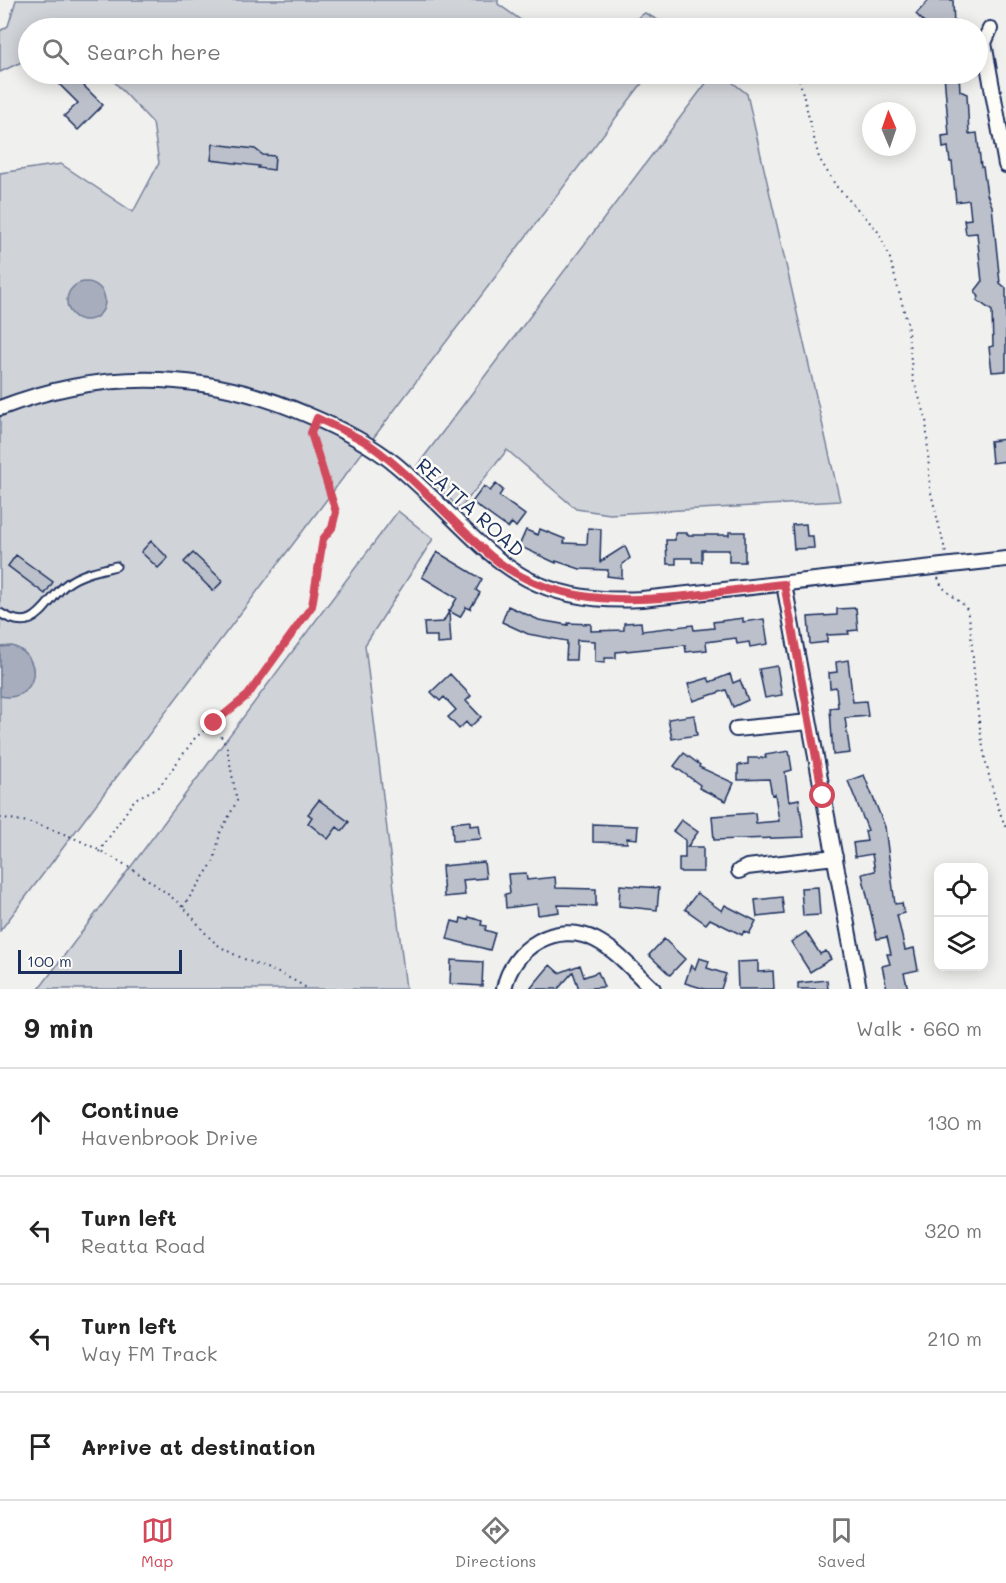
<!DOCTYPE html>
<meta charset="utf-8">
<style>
body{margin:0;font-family:Mali,sans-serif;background:#f2f2f2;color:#222}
.controls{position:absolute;right:18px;bottom:18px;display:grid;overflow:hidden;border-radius:12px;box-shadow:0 3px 15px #0003}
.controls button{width:54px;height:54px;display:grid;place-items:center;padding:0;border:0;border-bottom:2px solid #e0e0e0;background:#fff;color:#222;font:30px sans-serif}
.compass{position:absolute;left:862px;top:102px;width:54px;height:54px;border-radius:50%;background:#fff;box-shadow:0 3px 15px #0003;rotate:358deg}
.scale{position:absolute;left:18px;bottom:15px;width:164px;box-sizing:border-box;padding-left:6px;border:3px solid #1b2f5e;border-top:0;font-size:16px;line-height:21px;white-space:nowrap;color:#1b2f5e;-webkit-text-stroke:4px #fdfcf7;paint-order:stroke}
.stop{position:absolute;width:18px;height:18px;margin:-14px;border:4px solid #d1495b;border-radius:50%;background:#fff}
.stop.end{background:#d1495b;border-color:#fff;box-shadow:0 2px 6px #0008}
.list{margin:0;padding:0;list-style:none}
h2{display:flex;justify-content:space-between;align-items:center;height:78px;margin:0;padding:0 24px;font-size:26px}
h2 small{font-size:20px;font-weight:400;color:#767676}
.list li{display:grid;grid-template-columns:39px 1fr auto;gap:18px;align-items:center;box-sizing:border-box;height:108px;padding:0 24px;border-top:2px solid #e0e0e0}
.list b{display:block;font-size:22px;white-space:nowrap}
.list p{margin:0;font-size:20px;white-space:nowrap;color:#767676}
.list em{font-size:20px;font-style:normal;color:#767676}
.icon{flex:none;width:33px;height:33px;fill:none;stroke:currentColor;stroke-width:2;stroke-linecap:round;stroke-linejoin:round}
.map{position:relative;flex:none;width:1006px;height:989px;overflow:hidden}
.search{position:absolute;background:#fff;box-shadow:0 3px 15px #0003;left:18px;right:18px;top:18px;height:66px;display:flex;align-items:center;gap:15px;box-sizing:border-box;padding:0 21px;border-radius:33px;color:#767676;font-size:22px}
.sheet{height:510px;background:#fff}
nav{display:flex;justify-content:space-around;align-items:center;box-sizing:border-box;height:84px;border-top:2px solid #e0e0e0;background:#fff;font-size:16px;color:#767676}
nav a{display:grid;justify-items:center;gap:3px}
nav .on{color:#d1495b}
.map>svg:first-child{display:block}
.green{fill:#d0d3d8;stroke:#76819b;stroke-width:1.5}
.water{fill:#a7adbd;stroke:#6f7b97;stroke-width:1.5}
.building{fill:#bbc0ca;stroke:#1b2f5e;stroke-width:1.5}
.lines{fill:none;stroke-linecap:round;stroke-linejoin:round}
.service-casing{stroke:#1b2f5e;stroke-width:11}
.minor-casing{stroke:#1b2f5e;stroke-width:18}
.path{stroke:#1b2f5e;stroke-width:2;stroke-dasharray:1.5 4.5;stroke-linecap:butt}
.service{stroke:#fdfcf7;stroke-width:7}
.minor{stroke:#fdfcf7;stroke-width:14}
.route{stroke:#d1495b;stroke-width:8}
.labels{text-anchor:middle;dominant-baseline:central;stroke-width:5;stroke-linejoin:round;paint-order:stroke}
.street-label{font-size:20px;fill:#1b2f5e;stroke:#fdfcf7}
</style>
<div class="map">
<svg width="1006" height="989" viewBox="0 0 1006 989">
<rect width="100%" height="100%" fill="#f0f0ee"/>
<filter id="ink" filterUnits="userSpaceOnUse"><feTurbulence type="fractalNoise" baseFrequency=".0167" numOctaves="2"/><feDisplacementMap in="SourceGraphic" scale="12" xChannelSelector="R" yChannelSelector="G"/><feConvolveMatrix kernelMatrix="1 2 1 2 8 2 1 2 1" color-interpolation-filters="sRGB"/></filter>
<g filter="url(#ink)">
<path class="green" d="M 16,0 L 498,0 L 498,4 L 532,28 L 28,28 L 28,59 L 0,72 L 0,31 L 8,26 Z
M 645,13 L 672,28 L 623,28 Z
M 107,74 L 649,74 L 0,931 L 0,173 L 61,164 L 133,212 L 159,163 L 153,123 Z
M 713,74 L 722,74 L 747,94 L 840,501 L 610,514 L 576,509 L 507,450 L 460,509 L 417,466 Z
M 398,511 L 433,539 L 365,645 L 406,989 L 39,989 Z"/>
<path class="water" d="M67 301a19 19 0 1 1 38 0a19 19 0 1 1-38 0Z
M 12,646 C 47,657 36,704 0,696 L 0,647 Z"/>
<path class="building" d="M 929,0 L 953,0 L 954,28 L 930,28 L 916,14 Z
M 72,74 L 103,105 L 78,130 L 64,116 L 78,103 L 60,85 Z
M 944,74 L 959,74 L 960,91 L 967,94 L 969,134 L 977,133 L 981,167 L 983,167 L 987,194 L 992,206 L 1000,283 L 1006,288 L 1006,371 L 992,372 L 989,347 L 993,346 L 992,311 L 977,300 L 979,297 L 975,291 L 982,282 L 977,233 L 966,234 L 964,220 L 971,219 L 969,200 L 956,202 L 952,162 L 950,162 L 948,147 L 943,148 L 942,136 L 949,135 Z
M 213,144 L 255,149 L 263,155 L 275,156 L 274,170 L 258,168 L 259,166 L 211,160 Z
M 1006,439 L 1006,461 L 992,463 L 990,441 Z
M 496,484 L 503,490 L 499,496 L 525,515 L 516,527 L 512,523 L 508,528 L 472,502 L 484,486 L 490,491 Z
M 806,524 L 807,536 L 813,536 L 814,548 L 794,549 L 792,525 Z
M 588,528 L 601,529 L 600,562 L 625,546 L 630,558 L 622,565 L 622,578 L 607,576 L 608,570 L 580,569 L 556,561 L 556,563 L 519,546 L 526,530 L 538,535 L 540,529 L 565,539 L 564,543 L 587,544 Z
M 729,532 L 745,532 L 745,562 L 729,562 L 729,550 L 702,550 L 702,562 L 692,562 L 692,558 L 676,558 L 676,564 L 667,564 L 666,540 L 675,540 L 675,533 L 687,533 L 687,535 L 729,535 Z
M 151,541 L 168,558 L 158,568 L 141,552 Z
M 437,552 L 482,579 L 476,590 L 480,593 L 470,609 L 466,607 L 460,617 L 449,611 L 451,643 L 437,644 L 437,636 L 425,636 L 424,623 L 443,622 L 457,598 L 422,577 Z
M 193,553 L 223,581 L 213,591 L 184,562 Z
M 16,555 L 53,582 L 45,594 L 8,566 Z
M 508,606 L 539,620 L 568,625 L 568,623 L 591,624 L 591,631 L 624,630 L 624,623 L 641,622 L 642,631 L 693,625 L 694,630 L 714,628 L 713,622 L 743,618 L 743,622 L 764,619 L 768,644 L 750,647 L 749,642 L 737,644 L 736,638 L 706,642 L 707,650 L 686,652 L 685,645 L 616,652 L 616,658 L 605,658 L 605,663 L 595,662 L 595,641 L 577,640 L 576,660 L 566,660 L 567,641 L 528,634 L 502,622 Z
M 856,608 L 858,630 L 848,631 L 849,634 L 827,635 L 827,642 L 810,644 L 808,617 L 837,615 L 837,609 Z
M 848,660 L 853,702 L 866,701 L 868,716 L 845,718 L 850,753 L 833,755 L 830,708 L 838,707 L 836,687 L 830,688 L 829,673 L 837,672 L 836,662 Z
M 777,666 L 782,695 L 765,698 L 759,669 Z
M 450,674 L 471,696 L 466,701 L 481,717 L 470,727 L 466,722 L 459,729 L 448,717 L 456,710 L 444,697 L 440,701 L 431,692 Z
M 730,674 L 733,683 L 740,680 L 748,700 L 733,707 L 726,690 L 693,701 L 688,684 L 708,678 L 710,682 Z
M 694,715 L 697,735 L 672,739 L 668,719 Z
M 789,751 L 792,770 L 785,772 L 789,801 L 799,799 L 804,837 L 714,840 L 712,816 L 755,813 L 756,823 L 779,821 L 775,794 L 772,795 L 769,779 L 738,780 L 738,765 L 748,764 L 748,758 L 766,758 L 765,755 Z
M 684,753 L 700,765 L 699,767 L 734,783 L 726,801 L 699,788 L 700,785 L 674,766 Z
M 864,775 L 885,827 L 895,904 L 902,903 L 904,913 L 897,915 L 905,950 L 914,948 L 918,970 L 904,973 L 908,989 L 887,989 L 882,966 L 890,964 L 887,954 L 891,954 L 887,937 L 877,939 L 862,874 L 875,871 L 872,854 L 855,857 L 853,843 L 867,841 L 865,831 L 868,830 L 848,781 Z
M 319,800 L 349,822 L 342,831 L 337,827 L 328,839 L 308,823 L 312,817 L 308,814 Z
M 681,820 L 698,832 L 687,847 L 703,847 L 703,872 L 679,872 L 679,858 L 685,858 L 685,840 L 673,831 Z
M 470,821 L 470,826 L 479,825 L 481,839 L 453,841 L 452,823 Z
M 593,824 L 638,826 L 637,839 L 627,838 L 627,843 L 593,842 Z
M 484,862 L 486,878 L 463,880 L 465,895 L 444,897 L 442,866 Z
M 526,873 L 527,880 L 555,877 L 556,888 L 596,889 L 596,906 L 558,905 L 559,912 L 538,915 L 537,904 L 506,908 L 505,894 L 510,893 L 508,874 Z
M 620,885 L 659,888 L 657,910 L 619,906 Z
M 818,887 L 820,915 L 803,916 L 801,888 Z
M 697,893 L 722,911 L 725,905 L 756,921 L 749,934 L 744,931 L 742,935 L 710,919 L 706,924 L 685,909 Z
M 782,897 L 784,914 L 757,917 L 755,900 Z
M 469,917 L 482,921 L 481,925 L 486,926 L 485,930 L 495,933 L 490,950 L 447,939 L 452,921 L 460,923 L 461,918 L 468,920 Z
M 806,932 L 820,954 L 826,951 L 831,959 L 810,972 L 791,942 Z
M 664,939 L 685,959 L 670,975 L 649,955 Z
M 699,958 L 709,961 L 707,968 L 726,974 L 721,989 L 705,989 L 685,983 L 691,965 L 695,969 Z
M 451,960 L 483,962 L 482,986 L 450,984 Z
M 758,961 L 758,972 L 773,971 L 774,989 L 738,989 L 737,962 Z
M 550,965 L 559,973 L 580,965 L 584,977 L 598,972 L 604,987 L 579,989 L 573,972 L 558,989 L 530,989 Z
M 827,980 L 828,989 L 798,989 L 798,983 Z"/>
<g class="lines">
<defs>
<path id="service" d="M 0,613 C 38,637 44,600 68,583 C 82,573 100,570 116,566"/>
<path id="minor" d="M 990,29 L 984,43 L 1006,165
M 0,408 C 103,368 207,371 308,415 C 339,428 369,443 395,464 C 485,539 508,607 642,599 L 1006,559
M 784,584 L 859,989
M 736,729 L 809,722
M 739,871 L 747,867 L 835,857
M 504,989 C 512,947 557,920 596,940 C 619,952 635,973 653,989"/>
</defs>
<use href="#service" class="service-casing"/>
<use href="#minor" class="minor-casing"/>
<path class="path" d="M 798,74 L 819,158 L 836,186 L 877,230 L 889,255 L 907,322 L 913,380 L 926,417 L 930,489 L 946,554
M 938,578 L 942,587 L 966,607 L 970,622 C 976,694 978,760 1006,828
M 0,818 C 58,821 141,869 183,907 C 196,919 206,938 221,947 C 248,964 281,970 308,989
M 99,852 L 135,799 L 159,787 L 195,738 L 248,695 L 312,606 L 323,539 L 332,528 L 336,512 L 311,433 L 313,429
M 183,907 L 214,861 L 220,833 L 237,801 L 227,748 L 215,724"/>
<use href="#service" class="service"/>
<use href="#minor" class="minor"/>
</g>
</g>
<g class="lines" filter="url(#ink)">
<path class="route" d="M 214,723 L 248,695 L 312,606 L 323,539 L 332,528 L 336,512 L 311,433 L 317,418 C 335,427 354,434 370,445 C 412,475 446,515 484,550 C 566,626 684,594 784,584 L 823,796"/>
</g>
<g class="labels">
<g class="street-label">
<text transform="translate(471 507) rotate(42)">REATTA ROAD</text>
</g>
</g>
</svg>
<div class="controls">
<button><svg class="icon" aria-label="locate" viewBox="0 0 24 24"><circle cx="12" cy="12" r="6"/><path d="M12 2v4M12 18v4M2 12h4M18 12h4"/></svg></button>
<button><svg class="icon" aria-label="layers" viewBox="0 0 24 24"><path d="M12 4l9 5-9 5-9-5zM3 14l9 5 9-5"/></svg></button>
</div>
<svg class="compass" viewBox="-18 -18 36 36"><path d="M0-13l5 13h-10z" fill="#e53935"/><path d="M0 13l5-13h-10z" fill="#767676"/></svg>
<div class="scale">100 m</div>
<div class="stop" style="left:823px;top:796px"></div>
<div class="stop end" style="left:214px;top:723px"></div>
<div class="search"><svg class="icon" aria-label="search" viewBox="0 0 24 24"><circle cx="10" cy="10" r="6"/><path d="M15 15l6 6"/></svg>Search here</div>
</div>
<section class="sheet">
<h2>9 min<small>Walk · 660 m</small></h2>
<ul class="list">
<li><svg class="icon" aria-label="ahead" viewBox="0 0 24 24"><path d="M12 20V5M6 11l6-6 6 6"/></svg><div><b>Continue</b><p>Havenbrook Drive</p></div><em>130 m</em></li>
<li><svg class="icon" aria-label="left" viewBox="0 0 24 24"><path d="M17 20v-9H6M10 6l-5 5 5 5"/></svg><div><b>Turn left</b><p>Reatta Road</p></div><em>320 m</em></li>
<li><svg class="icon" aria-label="left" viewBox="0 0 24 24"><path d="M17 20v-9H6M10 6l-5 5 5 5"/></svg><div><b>Turn left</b><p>Way FM Track</p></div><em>210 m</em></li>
<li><svg class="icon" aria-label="arrive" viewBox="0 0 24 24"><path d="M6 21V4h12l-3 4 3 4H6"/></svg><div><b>Arrive at destination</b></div></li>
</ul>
</section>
<nav>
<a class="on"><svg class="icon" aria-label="map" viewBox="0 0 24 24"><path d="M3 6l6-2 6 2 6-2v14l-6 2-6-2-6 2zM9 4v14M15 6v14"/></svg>Map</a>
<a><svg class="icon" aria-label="directions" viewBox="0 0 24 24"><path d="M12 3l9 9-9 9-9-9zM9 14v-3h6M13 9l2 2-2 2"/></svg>Directions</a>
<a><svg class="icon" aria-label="saved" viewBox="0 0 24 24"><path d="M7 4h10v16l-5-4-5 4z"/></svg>Saved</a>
</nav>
